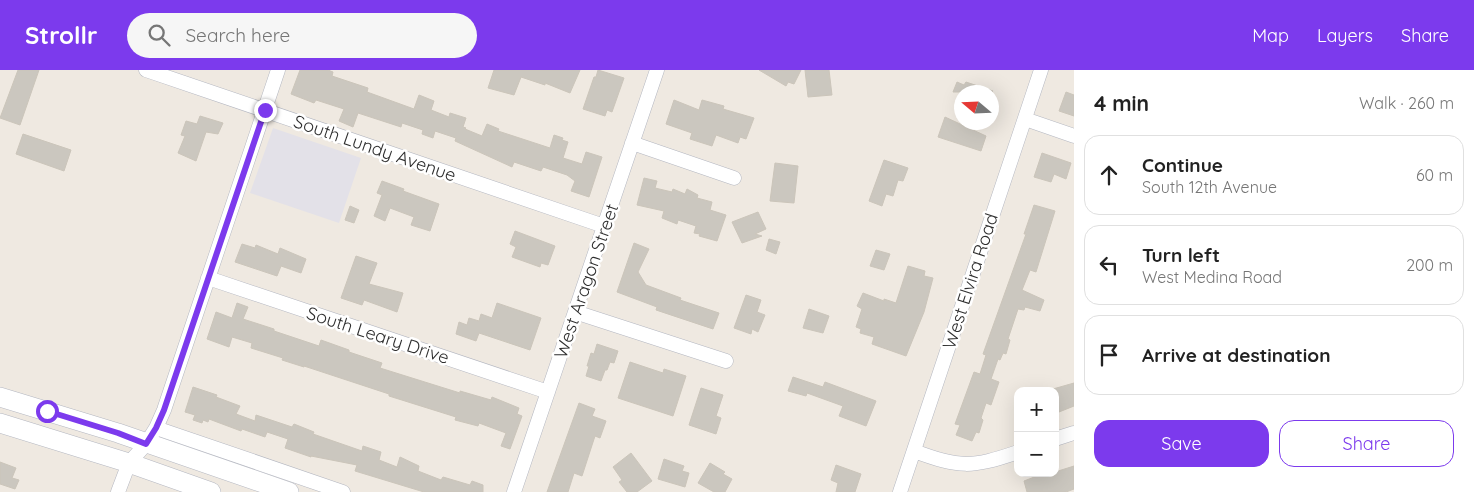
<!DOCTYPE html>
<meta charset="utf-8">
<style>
body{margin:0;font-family:Quicksand,sans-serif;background:#f6f6f6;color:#222}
.controls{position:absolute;right:15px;bottom:15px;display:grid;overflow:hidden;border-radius:10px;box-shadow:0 5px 20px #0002}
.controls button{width:45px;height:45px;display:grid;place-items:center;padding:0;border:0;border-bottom:1px solid #e0e0e0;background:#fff;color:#222;font:25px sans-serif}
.compass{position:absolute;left:954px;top:15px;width:45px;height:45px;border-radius:50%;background:#fff;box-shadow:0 5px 20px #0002;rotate:289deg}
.stop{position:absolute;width:15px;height:15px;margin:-11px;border:4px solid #7c3aed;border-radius:50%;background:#fff}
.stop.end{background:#7c3aed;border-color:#fff;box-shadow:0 1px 5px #0008}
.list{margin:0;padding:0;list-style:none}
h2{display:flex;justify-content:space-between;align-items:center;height:65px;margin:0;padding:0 20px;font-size:21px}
h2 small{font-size:16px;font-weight:400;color:#767676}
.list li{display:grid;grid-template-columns:32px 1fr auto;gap:15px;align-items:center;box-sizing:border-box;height:80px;margin:0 10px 10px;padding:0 10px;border:1px solid #e0e0e0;border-radius:15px}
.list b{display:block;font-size:19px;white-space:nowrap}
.list p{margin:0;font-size:16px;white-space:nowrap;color:#767676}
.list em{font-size:16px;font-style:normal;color:#767676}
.actions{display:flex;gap:10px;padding:15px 20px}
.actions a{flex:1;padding:11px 0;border:1px solid #7c3aed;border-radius:15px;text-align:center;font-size:18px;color:#7c3aed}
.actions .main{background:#7c3aed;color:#fff}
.icon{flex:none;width:28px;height:28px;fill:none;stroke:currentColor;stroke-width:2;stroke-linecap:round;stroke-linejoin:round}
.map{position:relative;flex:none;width:1074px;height:422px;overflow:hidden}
header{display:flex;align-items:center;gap:30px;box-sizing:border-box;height:70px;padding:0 25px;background:#7c3aed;color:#fff}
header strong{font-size:24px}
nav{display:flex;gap:28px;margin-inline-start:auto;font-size:18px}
.search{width:350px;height:45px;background:#f6f6f6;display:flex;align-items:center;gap:12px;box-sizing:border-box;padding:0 18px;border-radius:28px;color:#767676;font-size:19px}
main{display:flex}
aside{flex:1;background:#fff}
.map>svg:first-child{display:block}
.industrial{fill:#e3e1e8}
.building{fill:#cbc7bf;stroke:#cbc5ba}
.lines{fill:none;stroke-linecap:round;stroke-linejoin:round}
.street-casing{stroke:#b4b7c1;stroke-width:15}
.secondary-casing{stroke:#b4b7c1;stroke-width:20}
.street{stroke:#fff;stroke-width:14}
.secondary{stroke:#fff;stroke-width:19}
.route{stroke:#7c3aed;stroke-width:6}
.labels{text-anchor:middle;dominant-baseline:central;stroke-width:5;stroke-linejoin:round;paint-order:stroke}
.street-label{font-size:18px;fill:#2e2e2e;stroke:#fff}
</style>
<header>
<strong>Strollr</strong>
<div class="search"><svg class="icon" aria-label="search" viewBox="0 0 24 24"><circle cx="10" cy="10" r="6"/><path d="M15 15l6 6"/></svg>Search here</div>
<nav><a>Map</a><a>Layers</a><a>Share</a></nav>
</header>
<main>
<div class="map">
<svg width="1074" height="422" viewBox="0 0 1074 422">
<rect width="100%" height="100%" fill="#efe9e1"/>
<path class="industrial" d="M 273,58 L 361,88 L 339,153 L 250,123 Z"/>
<path class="building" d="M 18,0 L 39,0 L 20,55 L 0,48 Z
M 300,0 L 328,0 L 333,2 L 332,6 L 368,18 L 367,22 L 414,39 L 419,25 L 434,31 L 431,40 L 449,47 L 450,43 L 466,48 L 463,57 L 466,58 L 465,59 L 482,66 L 487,54 L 499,59 L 498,61 L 550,78 L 554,65 L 563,68 L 562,70 L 568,72 L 563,88 L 582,94 L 586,82 L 602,87 L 589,127 L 571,121 L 575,111 L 567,105 L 543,97 L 541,101 L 514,92 L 512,97 L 455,71 L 456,68 L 435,61 L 433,68 L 422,64 L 423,60 L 402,53 L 401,57 L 358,43 L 353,57 L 339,51 L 344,39 L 316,30 L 314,33 L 291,24 Z
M 494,0 L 580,0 L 570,23 L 545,13 L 545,15 L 521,7 L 514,25 L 488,18 Z
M 598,0 L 624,8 L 612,42 L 607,40 L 605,46 L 583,39 L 594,7 L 596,7 Z
M 759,0 L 801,0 L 794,14 L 788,12 L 786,16 Z
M 805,0 L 829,0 L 832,25 L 808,27 Z
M 957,12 L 964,15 L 966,12 L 993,21 L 992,22 L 953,22 Z
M 1066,22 L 1074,25 L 1074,46 L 1059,41 Z
M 674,30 L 699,40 L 702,30 L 724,36 L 723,39 L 754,48 L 746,69 L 740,67 L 738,73 L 716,65 L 712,76 L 690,69 L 692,63 L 666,54 Z
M 200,46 L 223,53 L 218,64 L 206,62 L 196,91 L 178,83 L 185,66 L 181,65 L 186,51 L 197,54 Z
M 945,47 L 986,66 L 981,81 L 938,67 Z
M 23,64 L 71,80 L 64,101 L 16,84 Z
M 1042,83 L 1071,93 L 1066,109 L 1054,104 L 1051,112 L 1034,107 Z
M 884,90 L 908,98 L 903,111 L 898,110 L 893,126 L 886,124 L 882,136 L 869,131 Z
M 775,93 L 798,96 L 794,133 L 770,131 Z
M 644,108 L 657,111 L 655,118 L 672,122 L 673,119 L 685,124 L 687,119 L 698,125 L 697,128 L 712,132 L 710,140 L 726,145 L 717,171 L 699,166 L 700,164 L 694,163 L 696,156 L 678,150 L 677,154 L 662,148 L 664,141 L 637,135 Z
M 382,111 L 404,119 L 403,121 L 439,134 L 430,161 L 411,155 L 414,147 L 390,138 L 385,151 L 374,146 L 382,125 L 377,123 Z
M 1034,135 L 1055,141 L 1036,202 L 1030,200 L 1022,220 L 1044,230 L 1040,241 L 1025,237 L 1024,240 L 1018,239 L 1008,269 L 1010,270 L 1006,284 L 1003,283 L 1000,290 L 998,289 L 991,309 L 999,312 L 991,335 L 986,333 L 981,348 L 983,350 L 979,363 L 976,362 L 972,371 L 956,365 L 960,355 L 955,354 L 974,302 L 980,304 L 986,285 L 983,284 L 1026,164 L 1024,164 Z
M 350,136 L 359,140 L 354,153 L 345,150 Z
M 758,142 L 766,159 L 755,164 L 762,166 L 742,173 L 732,152 Z
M 515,161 L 555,176 L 548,195 L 541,193 L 540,197 L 512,187 L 516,177 L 510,174 Z
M 769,169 L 780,172 L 776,184 L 766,180 Z
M 634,173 L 649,179 L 638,202 L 646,215 L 681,228 L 680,230 L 719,243 L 713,259 L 656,240 L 657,237 L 617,222 Z
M 242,174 L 255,178 L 256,175 L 278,184 L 280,178 L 306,189 L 301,203 L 281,196 L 277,206 L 235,192 Z
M 876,180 L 890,184 L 884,200 L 870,196 Z
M 356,186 L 377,193 L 369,214 L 403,223 L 397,242 L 364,230 L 362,235 L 341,228 Z
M 908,196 L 925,201 L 924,206 L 933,208 L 924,242 L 906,286 L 872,274 L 874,267 L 860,263 L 861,259 L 856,257 L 862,239 L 857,236 L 863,223 L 884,231 L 884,229 L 896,233 Z
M 746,225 L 761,230 L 757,242 L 765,245 L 758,262 L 752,259 L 751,264 L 734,258 Z
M 237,233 L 248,237 L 243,249 L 274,259 L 274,261 L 319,276 L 321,270 L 349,280 L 349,282 L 382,293 L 380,298 L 460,323 L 460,321 L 491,330 L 492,327 L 519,338 L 517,344 L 522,346 L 510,379 L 501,376 L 506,363 L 479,353 L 478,356 L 455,350 L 456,347 L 389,326 L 389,324 L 304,296 L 304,297 L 282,290 L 283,288 L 251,278 L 252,273 L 232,267 L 229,277 L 207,269 L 216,242 L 232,248 Z
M 497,233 L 541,248 L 530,280 L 479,263 L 476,271 L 456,264 L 459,252 L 467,255 L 469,248 L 479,251 L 481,244 L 492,248 Z
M 809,239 L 829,246 L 823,263 L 803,258 Z
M 597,274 L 618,281 L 614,293 L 610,292 L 607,300 L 605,300 L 601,311 L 586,306 L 589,296 L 587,296 L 591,283 L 594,284 Z
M 630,292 L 663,303 L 664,299 L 686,306 L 673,346 L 618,328 Z
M 793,307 L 823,317 L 825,312 L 876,331 L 866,356 L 839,346 L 843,336 L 807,323 L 806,326 L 788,321 Z
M 1074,313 L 1074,336 L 1059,342 L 1055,328 L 1055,321 L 1053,319 Z
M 193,317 L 217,325 L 216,327 L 240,336 L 236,344 L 255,351 L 256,345 L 292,357 L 294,354 L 314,362 L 313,364 L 362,381 L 363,376 L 381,382 L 379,390 L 397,397 L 400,387 L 419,396 L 418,401 L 441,410 L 443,407 L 470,415 L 472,411 L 483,415 L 483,422 L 424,422 L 355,401 L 357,395 L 311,386 L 311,387 L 285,378 L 288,369 L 267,362 L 265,367 L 242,359 L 241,361 L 209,349 L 208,352 L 203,350 L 202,353 L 193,350 L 195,345 L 185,342 Z
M 701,318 L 723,325 L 716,346 L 721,348 L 716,364 L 689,355 Z
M 579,333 L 595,339 L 592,346 L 606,351 L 600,368 L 595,366 L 582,406 L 574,403 L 568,422 L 547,422 Z
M 631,383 L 652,411 L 637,422 L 627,422 L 619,412 L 622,410 L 613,397 Z
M 664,389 L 684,396 L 682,401 L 689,403 L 685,417 L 658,409 Z
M 0,392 L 16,398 L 12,408 L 19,410 L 15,419 L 0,414 Z
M 710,393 L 725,402 L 723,404 L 732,409 L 725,422 L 714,422 L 698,413 Z
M 836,395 L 861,404 L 855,422 L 836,422 L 838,413 L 831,410 Z
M 1074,396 L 1074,419 L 1066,422 L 1027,422 L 1024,411 L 1042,404 L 1043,406 L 1055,403 L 1055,402 Z"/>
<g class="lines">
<defs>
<path id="street" d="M 146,0 L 604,156
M 1025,49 L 1074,66
M 632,73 L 734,108
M 208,208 L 548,322
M 575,242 L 726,291
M 156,358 L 343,422
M 1055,369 L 1074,363
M 914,381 C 960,398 971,398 1018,382
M 118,422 L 129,393 L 146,374 L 156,358 L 164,340 L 278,0
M 514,422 L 657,0
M 900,422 L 1041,0"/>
<path id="secondary" d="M 0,327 L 118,363 L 289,422
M 0,353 L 129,393 L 211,422"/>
</defs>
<use href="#street" class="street-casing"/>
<use href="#secondary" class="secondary-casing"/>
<use href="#street" class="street"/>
<use href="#secondary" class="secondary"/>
</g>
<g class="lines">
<path class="route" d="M 47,341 L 118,363 L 146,374 L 156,358 L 164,340 L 265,40"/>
</g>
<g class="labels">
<g class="street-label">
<text transform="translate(375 78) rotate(19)">South Lundy Avenue</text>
<text transform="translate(586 211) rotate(-71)">West Aragon Street</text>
<text transform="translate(970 211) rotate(-72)">West Elvira Road</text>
<text transform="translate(378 265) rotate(18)">South Leary Drive</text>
</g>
</g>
</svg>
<div class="controls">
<button>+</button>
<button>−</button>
</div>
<svg class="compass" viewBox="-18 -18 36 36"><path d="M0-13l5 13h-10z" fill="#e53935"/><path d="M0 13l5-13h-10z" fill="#767676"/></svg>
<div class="stop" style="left:47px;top:341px"></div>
<div class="stop end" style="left:265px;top:40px"></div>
</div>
<aside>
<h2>4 min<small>Walk · 260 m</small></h2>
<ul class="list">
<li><svg class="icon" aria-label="ahead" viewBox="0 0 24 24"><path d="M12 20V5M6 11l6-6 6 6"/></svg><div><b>Continue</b><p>South 12th Avenue</p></div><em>60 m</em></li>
<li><svg class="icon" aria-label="left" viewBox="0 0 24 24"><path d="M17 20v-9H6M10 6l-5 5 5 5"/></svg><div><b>Turn left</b><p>West Medina Road</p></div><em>200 m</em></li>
<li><svg class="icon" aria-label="arrive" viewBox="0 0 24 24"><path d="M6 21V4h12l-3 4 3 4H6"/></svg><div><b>Arrive at destination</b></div></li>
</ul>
<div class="actions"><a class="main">Save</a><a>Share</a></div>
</aside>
</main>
